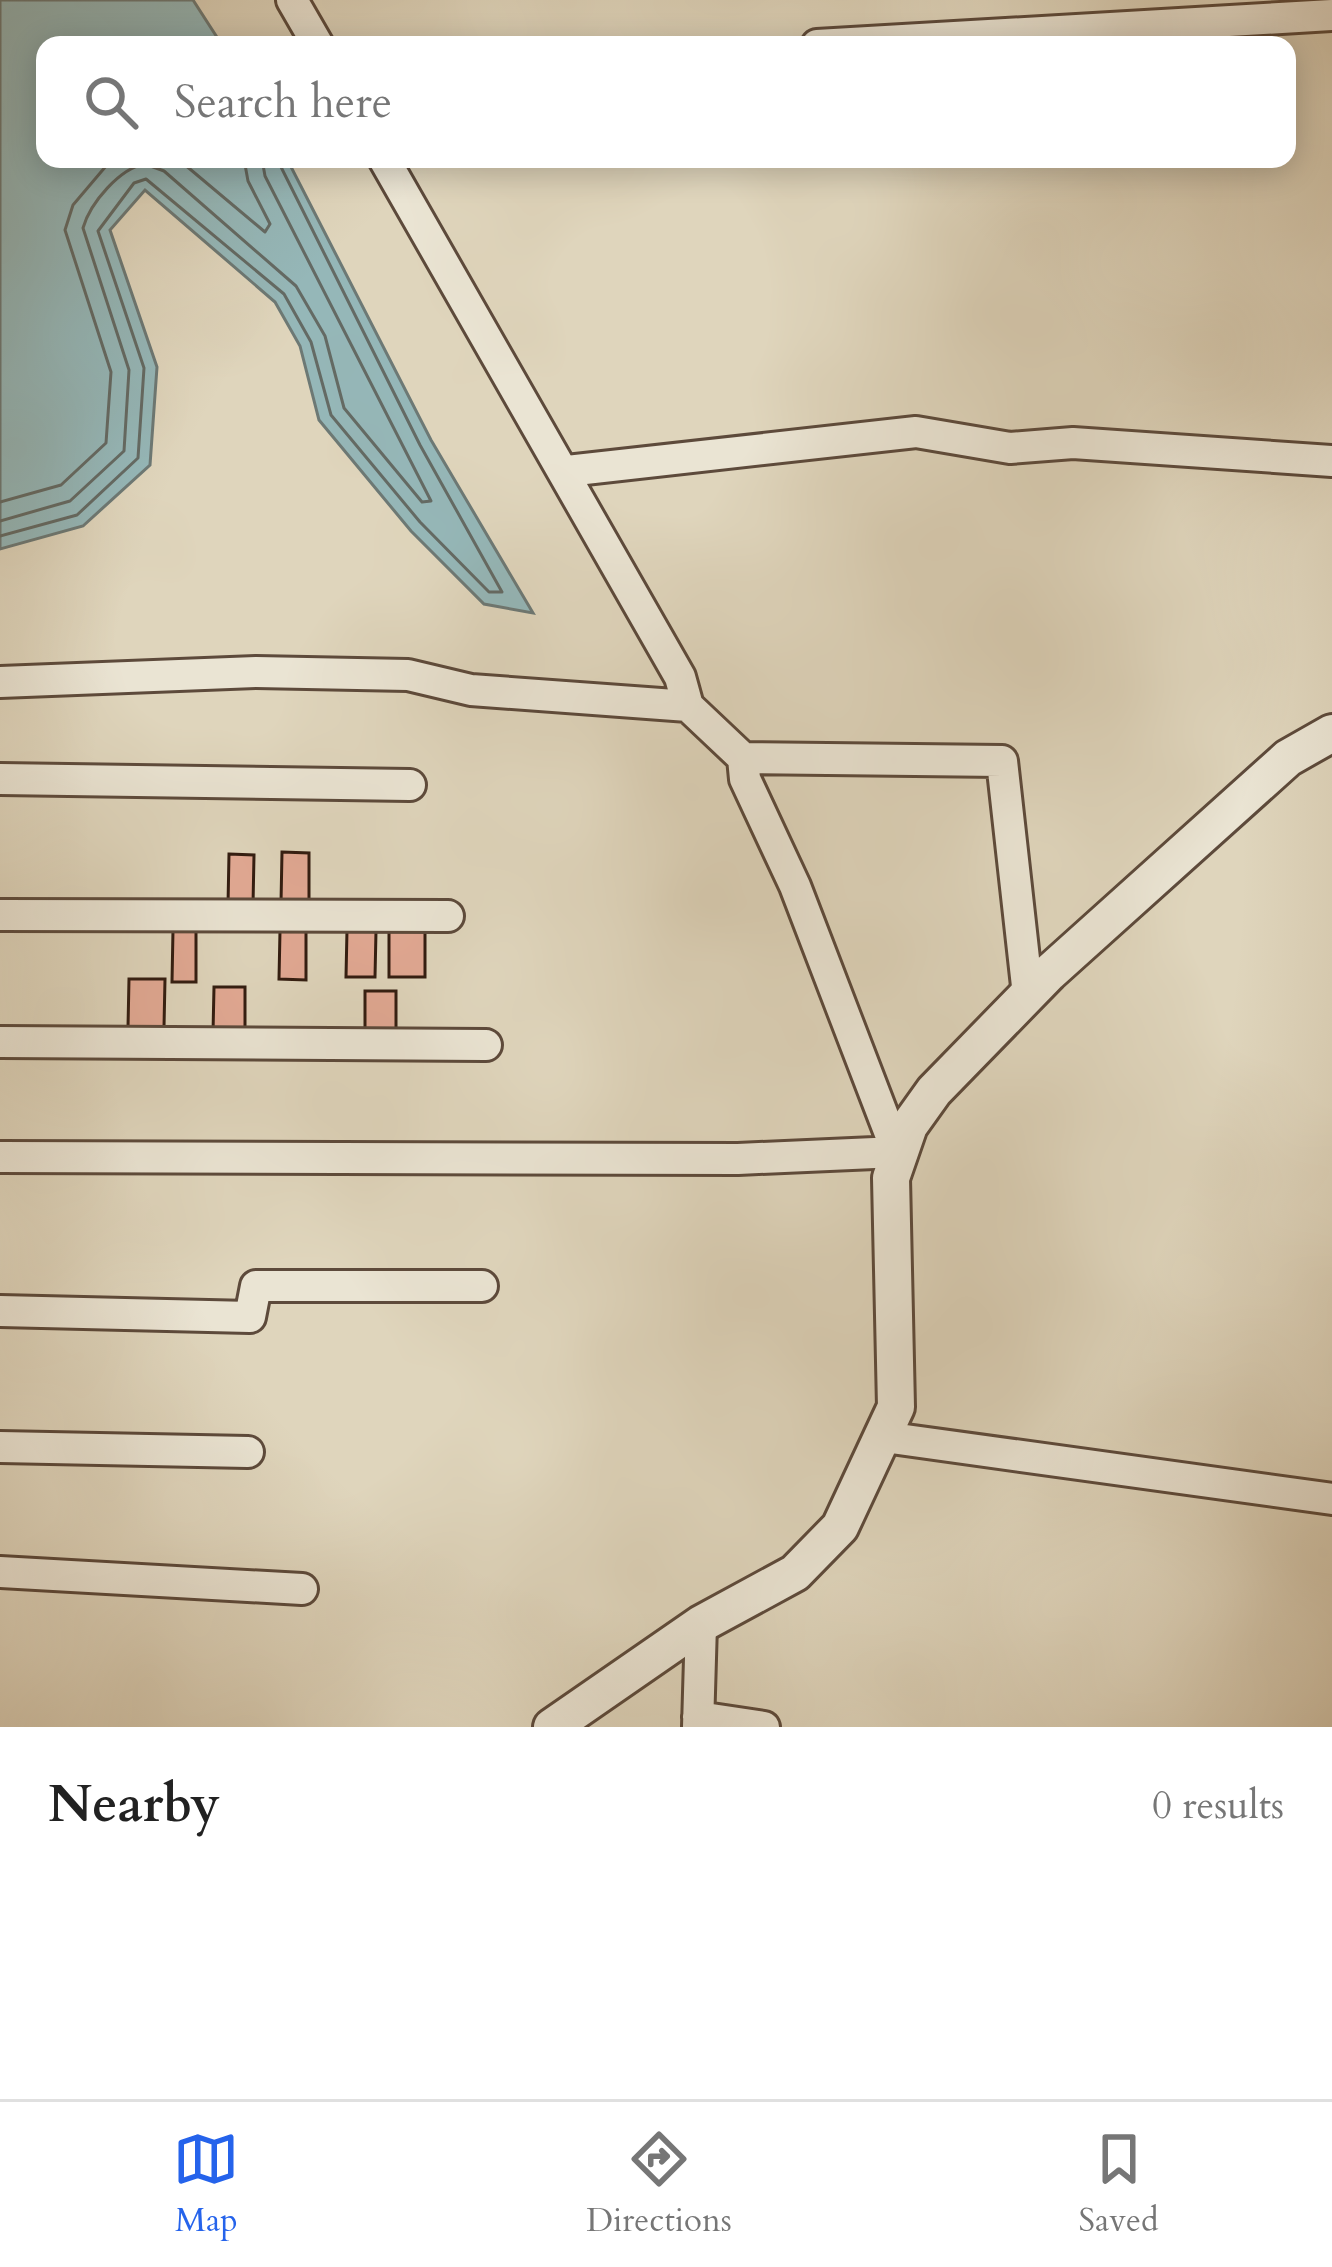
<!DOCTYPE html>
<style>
body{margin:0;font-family:Cardo,serif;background:#f6f6f6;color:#222}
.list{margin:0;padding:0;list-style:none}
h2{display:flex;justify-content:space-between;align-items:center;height:156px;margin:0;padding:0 48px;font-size:51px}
h2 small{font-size:39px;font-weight:400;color:#767676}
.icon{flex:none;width:66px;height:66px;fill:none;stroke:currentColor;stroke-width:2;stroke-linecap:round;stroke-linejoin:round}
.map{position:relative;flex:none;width:1332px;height:1727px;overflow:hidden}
.search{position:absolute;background:#fff;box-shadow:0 6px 30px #0003;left:36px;right:36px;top:36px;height:132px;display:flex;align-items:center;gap:30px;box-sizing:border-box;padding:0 42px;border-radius:24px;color:#767676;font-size:45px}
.sheet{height:372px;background:#fff}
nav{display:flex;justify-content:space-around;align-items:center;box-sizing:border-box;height:168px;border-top:3px solid #e0e0e0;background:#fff;font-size:33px;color:#767676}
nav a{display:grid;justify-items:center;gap:6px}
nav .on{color:#2563eb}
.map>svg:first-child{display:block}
.water{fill:#95b7b8;stroke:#6d7975;stroke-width:3}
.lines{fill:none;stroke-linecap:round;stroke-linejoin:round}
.shore{stroke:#646a64;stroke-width:3}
.building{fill:#e2a994;stroke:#321c10;stroke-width:3}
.minor-casing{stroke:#5d4a3b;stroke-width:36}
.tertiary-casing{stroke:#5d4a3b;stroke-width:42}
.minor{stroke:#eae4d3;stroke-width:30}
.tertiary{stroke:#eae4d3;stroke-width:36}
</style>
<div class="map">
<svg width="1332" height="1727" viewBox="0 0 1332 1727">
<rect width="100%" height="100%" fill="#dfd5bc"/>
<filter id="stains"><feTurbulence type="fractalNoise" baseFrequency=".00167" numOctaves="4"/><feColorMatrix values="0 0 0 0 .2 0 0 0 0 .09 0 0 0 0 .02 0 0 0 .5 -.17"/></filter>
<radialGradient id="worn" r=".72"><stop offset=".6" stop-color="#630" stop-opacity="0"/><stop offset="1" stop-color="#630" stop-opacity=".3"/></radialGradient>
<path class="water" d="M 0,0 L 193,0 L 222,45 L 45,45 L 45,159 L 287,159 L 431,440 L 533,613 L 484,604 L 411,531 L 319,420 L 300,346 L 275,302 L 145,190 L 110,230 L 157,367 L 150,465 L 83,526 L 0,549 Z"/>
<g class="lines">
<path class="shore" d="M 178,159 L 265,232 L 270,224 L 248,181 L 244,159
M 0,502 L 61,485 L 106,443 L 111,372 L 65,230 L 73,205 L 112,159
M 0,521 L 70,501 L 124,451 L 129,370 L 83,228 C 90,203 120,168 145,164 L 164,171 L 296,286 L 325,336 L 344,408 L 422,502 L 431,501 L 265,176 L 262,159
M 0,536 L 77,515 L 138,458 L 144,368 L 98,231 L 134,183 L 146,179 L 284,294 L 311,342 L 331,415 L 420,522 L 489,592 L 502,592 L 420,445 L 277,159"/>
</g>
<path class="building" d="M 282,852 L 309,853 L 309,904 L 281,903 Z
M 229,854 L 254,855 L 253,905 L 228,905 Z
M 389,928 L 425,928 L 425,977 L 389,977 Z
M 173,930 L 196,930 L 196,982 L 172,982 Z
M 347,930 L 376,931 L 375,977 L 346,977 Z
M 280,931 L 306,931 L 306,980 L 279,979 Z
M 129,979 L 165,979 L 164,1027 L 128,1027 Z
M 214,987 L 245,987 L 245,1033 L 213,1033 Z
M 365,991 L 396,991 L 396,1035 L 365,1035 Z"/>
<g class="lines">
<defs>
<path id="minor" d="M 292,0 L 318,45
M 817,45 L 1332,15
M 567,471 L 916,432 L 1010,448 L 1073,443 L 1332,461
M 0,682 L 256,672 L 408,675 L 471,690 L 688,706
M 743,758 L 1002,761 L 1028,995
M 0,779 L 410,785
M 0,915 L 448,916
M 0,1042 L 486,1045
M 0,1157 L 738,1159 L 897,1152 L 795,886 L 745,779 L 743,758 L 688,706 L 680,677 L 384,159
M 0,1311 L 250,1317 L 256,1286 L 482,1286
M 884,1437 L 1332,1499
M 0,1447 L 248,1452
M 0,1572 L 302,1589
M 698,1717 L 764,1727
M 698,1727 L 701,1624"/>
<path id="tertiary" d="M 552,1727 L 701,1624 L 795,1573 L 840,1527 L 896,1407 L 891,1178 L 909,1126 L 934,1091 L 1049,973 L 1288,758 L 1332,733"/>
</defs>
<use href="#minor" class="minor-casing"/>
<use href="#tertiary" class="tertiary-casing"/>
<use href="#minor" class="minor"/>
<use href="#tertiary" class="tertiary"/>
</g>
<rect width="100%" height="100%" filter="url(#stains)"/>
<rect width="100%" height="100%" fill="url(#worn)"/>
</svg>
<div class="search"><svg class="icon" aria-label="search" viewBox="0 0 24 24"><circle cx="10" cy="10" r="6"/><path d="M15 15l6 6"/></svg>Search here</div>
</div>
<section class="sheet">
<h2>Nearby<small>0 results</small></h2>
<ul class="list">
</ul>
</section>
<nav>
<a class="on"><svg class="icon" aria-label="map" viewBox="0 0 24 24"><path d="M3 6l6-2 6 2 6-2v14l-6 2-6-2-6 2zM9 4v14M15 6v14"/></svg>Map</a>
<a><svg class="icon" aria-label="directions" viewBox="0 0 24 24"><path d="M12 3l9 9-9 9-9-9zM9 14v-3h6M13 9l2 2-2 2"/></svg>Directions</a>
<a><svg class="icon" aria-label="saved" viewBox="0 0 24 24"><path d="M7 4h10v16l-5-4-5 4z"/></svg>Saved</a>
</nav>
